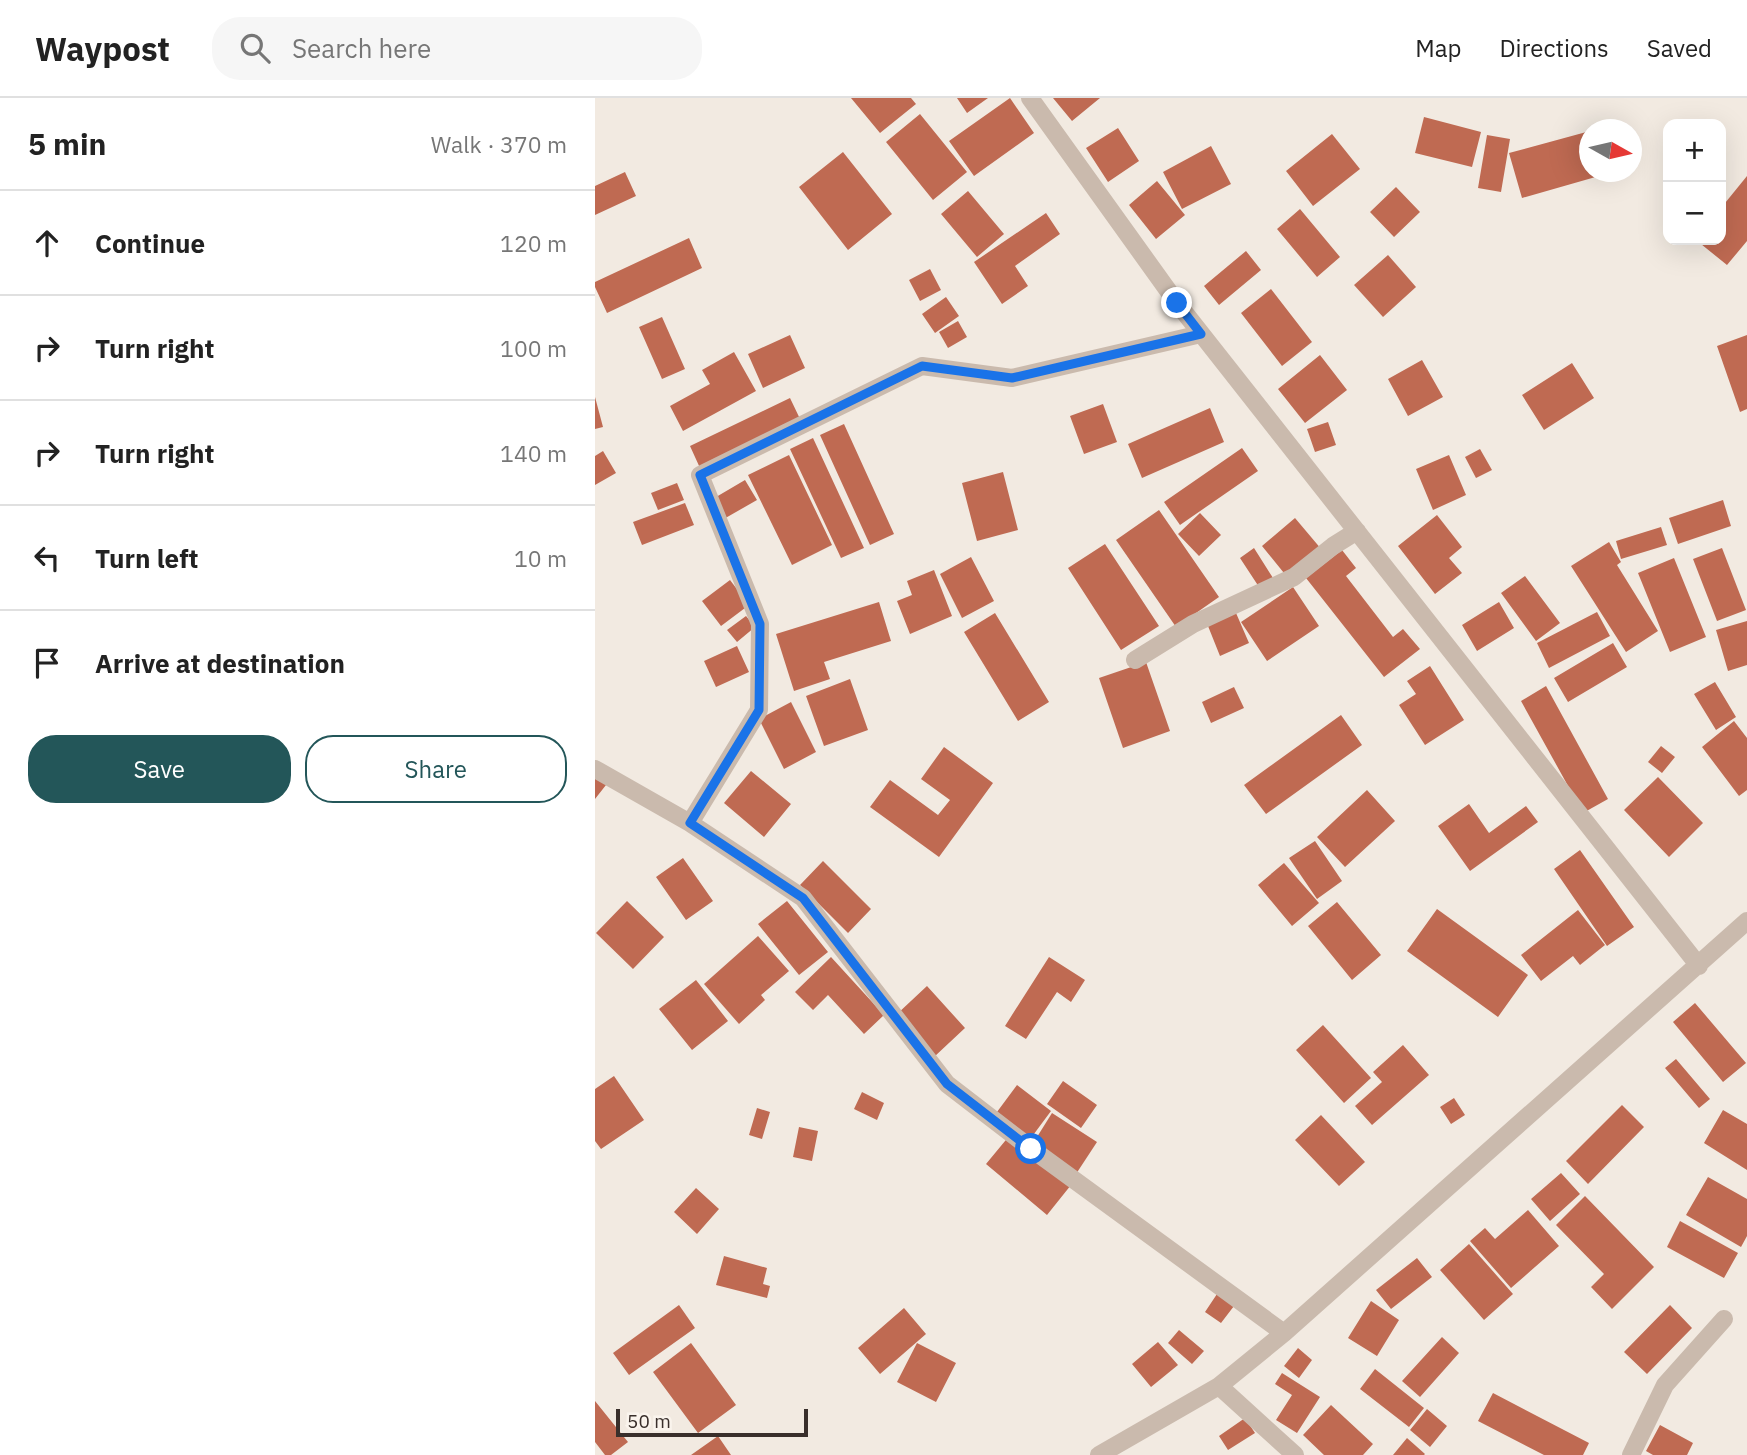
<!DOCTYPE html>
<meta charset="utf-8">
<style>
body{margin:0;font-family:"IBM Plex Sans",sans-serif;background:#f6f6f6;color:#222}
.controls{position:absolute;right:21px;top:21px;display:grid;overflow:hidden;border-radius:14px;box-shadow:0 7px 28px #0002}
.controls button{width:63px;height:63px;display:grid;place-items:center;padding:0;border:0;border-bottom:2px solid #e0e0e0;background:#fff;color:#222;font:35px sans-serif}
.compass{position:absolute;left:984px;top:21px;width:63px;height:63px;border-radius:50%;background:#fff;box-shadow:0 7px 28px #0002;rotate:98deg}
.scale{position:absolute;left:21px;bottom:18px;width:192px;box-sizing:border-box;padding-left:7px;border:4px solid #392f2b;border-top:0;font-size:19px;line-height:24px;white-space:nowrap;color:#392f2b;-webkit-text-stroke:5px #faf4ed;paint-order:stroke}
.stop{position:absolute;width:21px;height:21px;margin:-16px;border:5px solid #1a73e8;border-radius:50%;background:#fff}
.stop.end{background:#1a73e8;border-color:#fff;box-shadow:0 2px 7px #0008}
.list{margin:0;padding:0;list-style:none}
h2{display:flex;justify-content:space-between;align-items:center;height:91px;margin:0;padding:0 28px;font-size:30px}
h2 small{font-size:23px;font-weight:400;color:#767676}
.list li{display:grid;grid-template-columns:46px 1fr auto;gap:21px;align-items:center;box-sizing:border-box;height:105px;padding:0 28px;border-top:2px solid #e0e0e0}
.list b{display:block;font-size:26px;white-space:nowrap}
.list em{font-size:23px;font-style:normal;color:#767676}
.actions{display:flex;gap:14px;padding:21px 28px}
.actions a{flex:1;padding:16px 0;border:2px solid #235659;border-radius:28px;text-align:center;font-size:24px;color:#235659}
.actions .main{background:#235659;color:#fff}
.icon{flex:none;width:38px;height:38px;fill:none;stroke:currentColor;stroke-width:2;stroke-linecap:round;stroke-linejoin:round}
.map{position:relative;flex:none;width:1152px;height:1357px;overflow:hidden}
header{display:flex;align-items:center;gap:42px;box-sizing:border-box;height:98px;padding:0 35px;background:#fff;border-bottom:2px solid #e0e0e0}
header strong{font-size:33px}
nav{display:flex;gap:38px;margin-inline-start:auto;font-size:24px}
.search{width:490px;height:63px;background:#f6f6f6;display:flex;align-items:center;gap:18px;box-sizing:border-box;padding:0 24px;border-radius:28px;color:#767676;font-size:26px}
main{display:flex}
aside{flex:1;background:#fff}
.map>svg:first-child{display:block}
.building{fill:#bf6a52}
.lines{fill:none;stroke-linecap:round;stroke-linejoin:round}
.minor{stroke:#cabaad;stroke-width:18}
.route{stroke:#1a73e8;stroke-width:9}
</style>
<header>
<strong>Waypost</strong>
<div class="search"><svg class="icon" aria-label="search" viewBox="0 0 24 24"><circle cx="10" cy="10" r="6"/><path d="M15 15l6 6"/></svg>Search here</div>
<nav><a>Map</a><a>Directions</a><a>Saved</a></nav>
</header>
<main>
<aside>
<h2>5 min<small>Walk · 370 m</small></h2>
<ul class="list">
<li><svg class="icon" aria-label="ahead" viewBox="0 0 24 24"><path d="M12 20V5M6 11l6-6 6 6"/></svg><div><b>Continue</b></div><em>120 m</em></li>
<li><svg class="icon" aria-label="right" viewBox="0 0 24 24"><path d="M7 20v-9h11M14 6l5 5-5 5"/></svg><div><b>Turn right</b></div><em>100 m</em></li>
<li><svg class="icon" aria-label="right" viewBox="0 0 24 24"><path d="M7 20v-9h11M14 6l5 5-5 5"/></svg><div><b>Turn right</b></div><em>140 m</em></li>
<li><svg class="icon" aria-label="left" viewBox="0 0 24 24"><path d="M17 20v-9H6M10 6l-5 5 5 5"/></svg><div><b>Turn left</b></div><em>10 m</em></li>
<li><svg class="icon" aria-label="arrive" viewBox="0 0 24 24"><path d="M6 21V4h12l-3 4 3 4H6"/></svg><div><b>Arrive at destination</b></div></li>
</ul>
<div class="actions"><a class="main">Save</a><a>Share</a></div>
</aside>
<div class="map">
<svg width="1152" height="1357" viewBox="0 0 1152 1357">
<rect width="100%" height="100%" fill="#f2eae1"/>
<path class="building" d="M 256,0 L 316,0 L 321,6 L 285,35 Z
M 362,0 L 393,0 L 372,15 Z
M 415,0 L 439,35 L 379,78 L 354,43 Z
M 458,0 L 505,0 L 477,23 Z
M 325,16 L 372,74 L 338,102 L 291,44 Z
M 829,19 L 886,34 L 877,69 L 820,55 Z
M 523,30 L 544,63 L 513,84 L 491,50 Z
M 995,33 L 995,74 L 1018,74 L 927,100 L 914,55 Z
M 737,36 L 765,71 L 718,108 L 691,73 Z
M 892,37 L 915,41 L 906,94 L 883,90 Z
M 616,48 L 636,86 L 587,111 L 568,74 Z
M 248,54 L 297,116 L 253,152 L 204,89 Z
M 30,74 L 41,98 L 0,117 L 0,88 Z
M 1152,78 L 1152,143 L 1132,167 L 1101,142 L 1126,142 L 1126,110 Z
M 562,83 L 590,117 L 561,141 L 534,107 Z
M 801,89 L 825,114 L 799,139 L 775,114 Z
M 373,93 L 409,136 L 382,159 L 346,116 Z
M 705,111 L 745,159 L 722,179 L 682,131 Z
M 451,115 L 465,136 L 420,168 L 433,188 L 407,206 L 379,164 Z
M 94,140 L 107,170 L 12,215 L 0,189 L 0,184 Z
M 651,153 L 666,172 L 624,207 L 609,188 Z
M 793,157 L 821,189 L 788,219 L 759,187 Z
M 335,171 L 346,192 L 325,203 L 314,182 Z
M 676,191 L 717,244 L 687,268 L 646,215 Z
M 351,199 L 364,218 L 340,235 L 327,216 Z
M 67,219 L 90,271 L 67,281 L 44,229 Z
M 363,223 L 372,239 L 353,250 L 344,234 Z
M 195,237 L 210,270 L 168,290 L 153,256 Z
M 1152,237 L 1152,311 L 1145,314 L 1122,248 Z
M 139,254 L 161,293 L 88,333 L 75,308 L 115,286 L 107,272 Z
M 725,257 L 752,292 L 710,325 L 683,291 Z
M 827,262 L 848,299 L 813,318 L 793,281 Z
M 977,265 L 999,300 L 949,332 L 927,297 Z
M 0,299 L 8,329 L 0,331 Z
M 195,300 L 206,323 L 105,370 L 95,348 Z
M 508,306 L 522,344 L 489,356 L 475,318 Z
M 615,310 L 629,344 L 547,380 L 533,346 Z
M 733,324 L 741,347 L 720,354 L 712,331 Z
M 249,326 L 299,436 L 275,447 L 225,337 Z
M 218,340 L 269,450 L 246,460 L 195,351 Z
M 647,350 L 663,373 L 585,427 L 569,404 Z
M 885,351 L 897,372 L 881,380 L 870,359 Z
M 8,353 L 21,375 L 0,387 L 0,358 Z
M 194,357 L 237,447 L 197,467 L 153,377 Z
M 854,357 L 871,397 L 838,412 L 821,371 Z
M 408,374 L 423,432 L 382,443 L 367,385 Z
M 150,382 L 162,402 L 127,422 L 116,402 Z
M 82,385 L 89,402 L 63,412 L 56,395 Z
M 1128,402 L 1136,428 L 1083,446 L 1074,420 Z
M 90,405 L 99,427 L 47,447 L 38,424 Z
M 564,412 L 624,499 L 581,529 L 521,442 Z
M 605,415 L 626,437 L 604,458 L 583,436 Z
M 842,417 L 867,449 L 854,460 L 867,475 L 840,496 L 803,448 Z
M 700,420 L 727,452 L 693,480 L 667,448 Z
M 1066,429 L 1072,447 L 1026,461 L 1021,443 Z
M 1014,444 L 1026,464 L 1022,467 L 1063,533 L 1031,554 L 976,468 Z
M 510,446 L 564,528 L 526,552 L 473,470 Z
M 659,450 L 678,480 L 664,489 L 645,460 Z
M 1127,450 L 1151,512 L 1122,523 L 1098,461 Z
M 747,452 L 761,470 L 751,478 L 798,539 L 808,531 L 825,551 L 789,579 L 711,480 Z
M 376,459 L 399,503 L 367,520 L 345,476 Z
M 1079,460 L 1111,539 L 1075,554 L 1043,475 Z
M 339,472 L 357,518 L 315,536 L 302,503 L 317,497 L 312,483 Z
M 930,478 L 965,525 L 941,543 L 906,495 Z
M 135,482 L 154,507 L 126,528 L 107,503 Z
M 698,489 L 724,528 L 672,563 L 646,524 Z
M 284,504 L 296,543 L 229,564 L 235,581 L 199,593 L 181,536 Z
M 904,504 L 919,530 L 882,553 L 867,527 Z
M 1002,514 L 1015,538 L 954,570 L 942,545 Z
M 400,515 L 454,604 L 423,623 L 369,534 Z
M 641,515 L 654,545 L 625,558 L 613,528 Z
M 151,518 L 160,529 L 142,544 L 132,532 Z
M 1152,523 L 1152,567 L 1133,573 L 1121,532 Z
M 1018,545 L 1032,569 L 973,604 L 959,580 Z
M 142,548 L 154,574 L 121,589 L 109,563 Z
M 551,564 L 575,633 L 528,650 L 504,580 Z
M 835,568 L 869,622 L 830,647 L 804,607 L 821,596 L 812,583 Z
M 255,581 L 273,632 L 229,648 L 211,598 Z
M 1120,584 L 1141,619 L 1121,632 L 1099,596 Z
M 951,588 L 1013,701 L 988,715 L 926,603 Z
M 639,589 L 649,610 L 616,625 L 607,604 Z
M 196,604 L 221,654 L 189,671 L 164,621 Z
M 746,617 L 767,647 L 671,716 L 649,687 Z
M 1139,623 L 1152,640 L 1152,692 L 1144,698 L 1107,649 Z
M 1066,648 L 1080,659 L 1067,675 L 1053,664 Z
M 349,649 L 398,685 L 344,759 L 275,709 L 295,682 L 343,717 L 355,702 L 326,681 Z
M 156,673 L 196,706 L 169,739 L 129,705 Z
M 0,678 L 11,687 L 0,701 Z
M 1063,679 L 1108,725 L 1074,759 L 1029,712 Z
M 772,692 L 800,723 L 750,769 L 722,739 Z
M 874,706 L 894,735 L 931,708 L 943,724 L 875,773 L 843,728 Z
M 720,743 L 747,783 L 722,801 L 694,760 Z
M 985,752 L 1039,829 L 1012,848 L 959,771 Z
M 88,760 L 118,803 L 91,822 L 61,779 Z
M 228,763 L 276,811 L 253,835 L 205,787 Z
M 689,765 L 724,805 L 697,828 L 663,787 Z
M 32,803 L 69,839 L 38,871 L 1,835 Z
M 192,803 L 233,854 L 204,877 L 163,826 Z
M 742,804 L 786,857 L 757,882 L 713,828 Z
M 842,811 L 933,877 L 903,919 L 812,853 Z
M 983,812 L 1010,847 L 985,867 L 978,858 L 946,883 L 926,857 Z
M 163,838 L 194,873 L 166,897 L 170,902 L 144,926 L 109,886 Z
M 236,859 L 289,917 L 269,936 L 233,897 L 218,912 L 200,894 Z
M 454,859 L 490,882 L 476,904 L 462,894 L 431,941 L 410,928 Z
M 101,882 L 133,923 L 97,952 L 64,911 Z
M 332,888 L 370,930 L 339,959 L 301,917 Z
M 1100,905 L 1151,965 L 1128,984 L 1078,924 Z
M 728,927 L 776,980 L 749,1005 L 701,952 Z
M 808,947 L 834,977 L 777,1027 L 760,1008 L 787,984 L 778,974 Z
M 1081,961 L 1115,1001 L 1104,1010 L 1070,970 Z
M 19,978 L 49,1022 L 6,1051 L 0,1043 L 0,991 Z
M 468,983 L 502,1007 L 486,1030 L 452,1006 Z
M 422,987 L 456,1013 L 433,1044 L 399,1018 Z
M 267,994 L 289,1005 L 282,1022 L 259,1011 Z
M 859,1000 L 870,1017 L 856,1026 L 845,1009 Z
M 1027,1007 L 1049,1029 L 993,1086 L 971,1063 Z
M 162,1010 L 175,1014 L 167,1041 L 154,1037 Z
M 1128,1012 L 1152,1026 L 1152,1072 L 1109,1045 Z
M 457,1015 L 502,1044 L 481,1076 L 437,1047 Z
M 726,1017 L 770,1064 L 744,1088 L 700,1042 Z
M 204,1029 L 223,1033 L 217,1063 L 198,1059 Z
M 415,1037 L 476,1087 L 452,1117 L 391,1066 Z
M 966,1075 L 985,1096 L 955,1123 L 936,1101 Z
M 1113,1079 L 1152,1101 L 1152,1138 L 1146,1149 L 1091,1117 Z
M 101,1090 L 124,1111 L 102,1136 L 79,1114 Z
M 990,1098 L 1059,1169 L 1017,1211 L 996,1189 L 1009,1176 L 961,1127 Z
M 933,1112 L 964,1148 L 916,1190 L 875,1143 L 890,1130 L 900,1141 Z
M 1085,1123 L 1143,1155 L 1129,1180 L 1072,1149 Z
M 874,1146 L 918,1196 L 889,1222 L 845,1172 Z
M 129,1158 L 172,1170 L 168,1186 L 175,1188 L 172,1200 L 121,1187 Z
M 822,1160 L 837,1179 L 796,1211 L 781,1192 Z
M 622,1196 L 639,1208 L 626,1225 L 610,1214 Z
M 776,1203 L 804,1222 L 782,1258 L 753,1240 Z
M 84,1207 L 100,1230 L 34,1277 L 18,1255 Z
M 1075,1207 L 1097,1230 L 1052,1276 L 1029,1254 Z
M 309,1210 L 331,1236 L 285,1276 L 263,1250 Z
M 584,1232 L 609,1253 L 597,1266 L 573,1245 Z
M 847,1239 L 864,1255 L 825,1299 L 807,1283 Z
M 563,1244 L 583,1267 L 556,1289 L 537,1266 Z
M 96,1245 L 141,1307 L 103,1335 L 58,1274 Z
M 322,1245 L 361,1265 L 341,1304 L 302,1284 Z
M 703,1250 L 717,1262 L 704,1280 L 689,1268 Z
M 780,1271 L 829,1310 L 814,1329 L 765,1291 Z
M 687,1275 L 725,1299 L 702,1335 L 681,1322 L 697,1297 L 680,1286 Z
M 898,1295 L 994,1345 L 988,1357 L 949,1357 L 883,1323 Z
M 0,1303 L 33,1344 L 16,1357 L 10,1357 L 0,1344 Z
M 736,1307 L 778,1346 L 768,1357 L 729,1357 L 708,1337 Z
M 832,1311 L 852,1328 L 835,1349 L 815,1332 Z
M 650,1320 L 660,1335 L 633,1352 L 624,1338 Z
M 1065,1327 L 1098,1345 L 1092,1357 L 1058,1357 L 1051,1353 Z
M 123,1338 L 136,1357 L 96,1357 Z
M 812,1340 L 830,1356 L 829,1357 L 798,1357 Z"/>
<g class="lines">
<path class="minor" d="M 435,0 L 582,205 L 1104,868
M 540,562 L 598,526 L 699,479 L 738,448 L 762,433
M 0,671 L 95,725 L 208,800 L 352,986 L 434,1049 L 689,1235
M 95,725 L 164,612 L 165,526 L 105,377 L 327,268 L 417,280 L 606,236
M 624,1288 L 700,1357
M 504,1357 L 624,1288 L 689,1235 L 1152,823
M 1036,1357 L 1070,1287 L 1129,1221"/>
</g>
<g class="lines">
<path class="route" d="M 436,1051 L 352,986 L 208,800 L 95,725 L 164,612 L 165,526 L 105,377 L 327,268 L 417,280 L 606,236 L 582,205"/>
</g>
</svg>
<div class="controls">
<button>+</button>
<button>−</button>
</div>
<svg class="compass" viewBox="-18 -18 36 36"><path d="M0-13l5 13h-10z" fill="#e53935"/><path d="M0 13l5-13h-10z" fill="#767676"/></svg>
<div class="scale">50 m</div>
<div class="stop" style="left:436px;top:1051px"></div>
<div class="stop end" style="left:582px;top:205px"></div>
</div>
</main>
